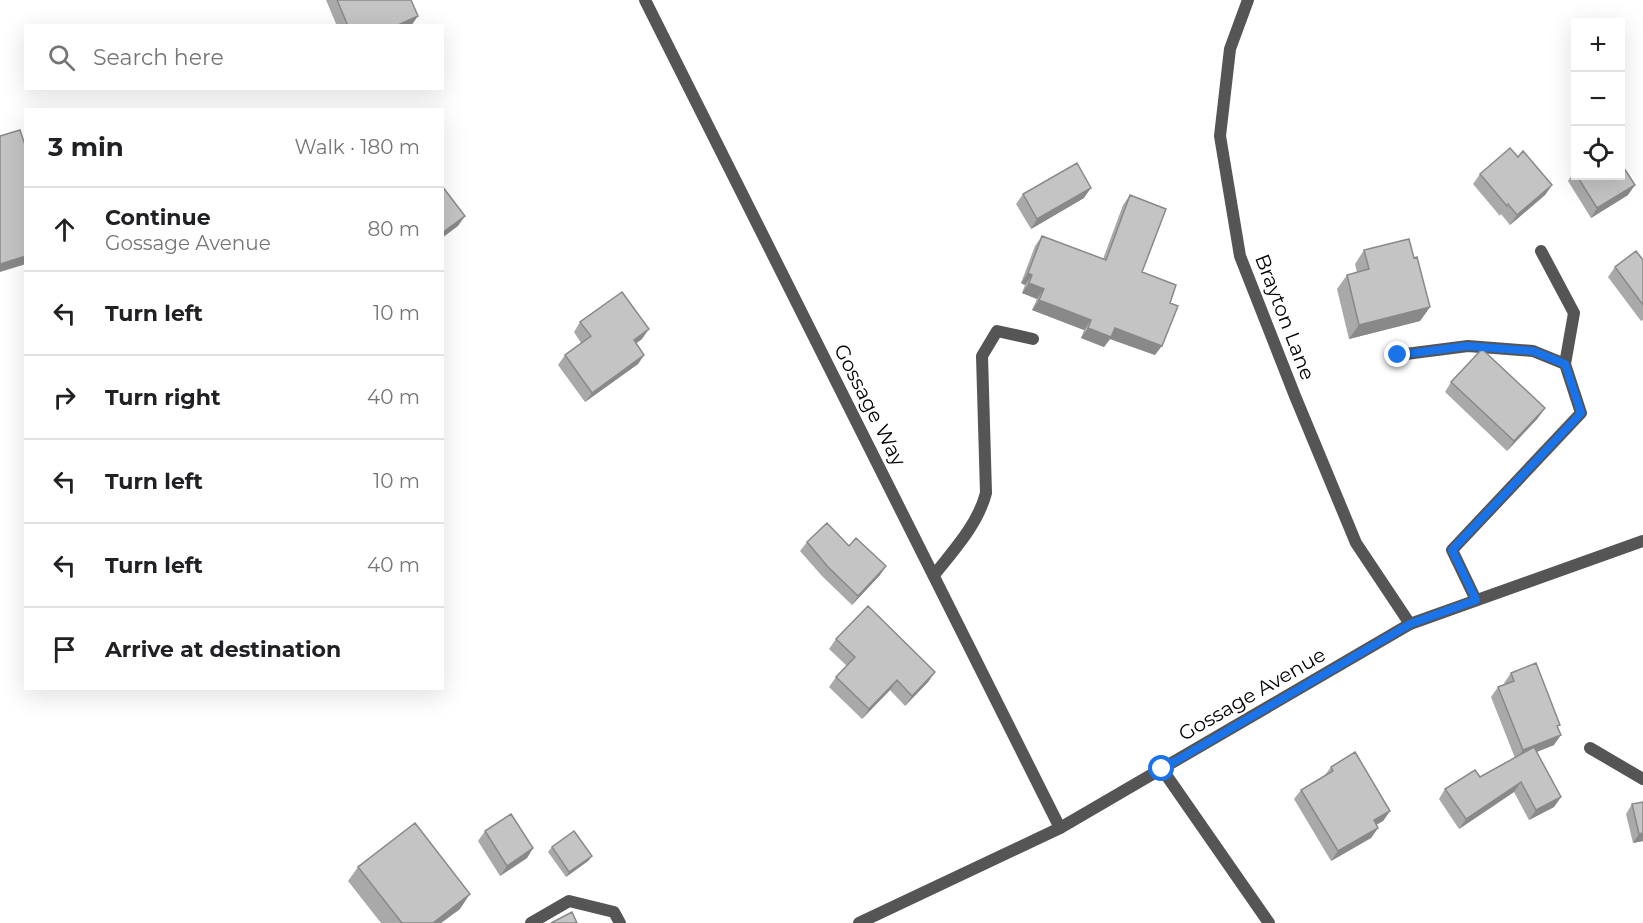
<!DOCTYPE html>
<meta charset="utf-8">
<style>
body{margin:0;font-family:Montserrat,sans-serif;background:#f2f2f2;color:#202124}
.controls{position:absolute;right:18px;top:18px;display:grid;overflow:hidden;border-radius:0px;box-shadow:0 6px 24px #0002}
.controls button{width:54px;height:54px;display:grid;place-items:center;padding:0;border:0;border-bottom:2px solid #e0e0e0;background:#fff;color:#202124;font:30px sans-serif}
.stop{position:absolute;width:18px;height:18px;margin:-14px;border:4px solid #1a73e8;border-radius:50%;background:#fff}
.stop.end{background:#1a73e8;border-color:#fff;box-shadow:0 2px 6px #0008}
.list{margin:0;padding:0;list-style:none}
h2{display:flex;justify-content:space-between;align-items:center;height:78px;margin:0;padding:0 24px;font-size:26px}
h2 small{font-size:20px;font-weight:400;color:#757577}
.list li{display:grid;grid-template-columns:39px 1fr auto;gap:18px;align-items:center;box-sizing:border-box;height:84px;padding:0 24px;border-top:2px solid #e0e0e0}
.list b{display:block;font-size:22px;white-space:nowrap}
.list p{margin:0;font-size:20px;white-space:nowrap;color:#757577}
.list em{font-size:20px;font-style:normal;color:#757577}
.icon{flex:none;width:33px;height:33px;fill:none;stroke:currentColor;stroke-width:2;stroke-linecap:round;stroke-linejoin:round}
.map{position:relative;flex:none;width:1643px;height:923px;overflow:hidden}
.search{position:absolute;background:#fff;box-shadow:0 6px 24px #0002;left:24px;top:24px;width:420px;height:66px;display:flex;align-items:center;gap:15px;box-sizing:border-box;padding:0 21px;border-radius:0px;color:#757577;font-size:22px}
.panel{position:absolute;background:#fff;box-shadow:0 6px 24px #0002;left:24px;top:108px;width:420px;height:582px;border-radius:0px}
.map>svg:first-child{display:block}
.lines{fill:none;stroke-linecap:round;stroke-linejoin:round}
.service{stroke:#555;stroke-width:12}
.minor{stroke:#555;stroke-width:12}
.tertiary{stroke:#555;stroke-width:12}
.wall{fill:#a9a9a9}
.shaded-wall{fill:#898989}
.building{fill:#c4c4c4;stroke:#898989;stroke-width:1.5}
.route{stroke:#1a73e8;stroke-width:8}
.labels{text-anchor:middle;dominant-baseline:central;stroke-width:4.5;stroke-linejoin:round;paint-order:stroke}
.street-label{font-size:20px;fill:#000;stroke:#fff}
</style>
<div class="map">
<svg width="1643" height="923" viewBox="0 0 1643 923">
<rect width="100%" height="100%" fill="#fff"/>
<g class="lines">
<path class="service" d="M 1541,251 L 1574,313 L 1565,364
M 1398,355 L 1468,346 L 1533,351 L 1565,364 L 1581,413 L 1452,550 L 1476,600
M 934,575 C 954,550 978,524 986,493 L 982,356 L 997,331 L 1033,339
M 1590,748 L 1643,779
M 531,923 L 569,901 L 614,912 L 620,923"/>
<path class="minor" d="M 645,0 L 1060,828
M 1248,0 L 1230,49 L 1220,136 L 1240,256 L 1295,396 L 1356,543 L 1410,624
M 1162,769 L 1269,923"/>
<path class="tertiary" d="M 859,923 L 1060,828 L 1410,624 L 1643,541"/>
</g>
<path class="wall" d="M 326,0 L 411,0 L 411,26 L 337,26 Z
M 1518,157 L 1552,185 L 1545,195 L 1510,225 L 1501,214 L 1500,216 L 1473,184 L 1480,174 Z
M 1575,170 L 1575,176 L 1620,176 L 1628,195 L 1591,218 L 1568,181 Z
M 1023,194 L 1084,198 L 1031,229 L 1016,204 Z
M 1130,195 L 1142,272 L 1170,303 L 1155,355 L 1110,339 L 1104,347 L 1081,338 L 1084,330 L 1032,310 L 1037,299 L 1022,293 L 1025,285 L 1021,283 L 1035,246 L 1042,236 L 1103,259 L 1123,205 Z
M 1364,250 L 1414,258 L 1430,307 L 1420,321 L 1349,339 L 1337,289 L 1347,275 L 1357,273 L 1355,264 Z
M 1643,260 L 1643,320 L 1641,321 L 1608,277 L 1615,267 Z
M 580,322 L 642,339 L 636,343 L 644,355 L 638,364 L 585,402 L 558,365 L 565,355 L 581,343 L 574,332 Z
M 1451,382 L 1538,418 L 1507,451 L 1445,392 Z
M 807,542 L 849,546 L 886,566 L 880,575 L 852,605 L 822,576 L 800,551 Z
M 836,639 L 935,672 L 928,682 L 905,706 L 890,690 L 862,719 L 829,687 L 836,677 L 847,666 L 829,649 Z
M 1511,673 L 1558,728 L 1554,745 L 1537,752 L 1561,797 L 1554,807 L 1529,820 L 1514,792 L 1459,829 L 1439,799 L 1445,789 L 1480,777 L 1515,758 L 1491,697 L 1498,687 L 1505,684 L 1504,683 Z
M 1331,767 L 1390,811 L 1383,821 L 1376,825 L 1378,828 L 1371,838 L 1331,861 L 1294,799 L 1301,790 L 1325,775 Z
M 1632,804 L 1643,841 L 1633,843 L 1626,814 Z
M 485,831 L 533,848 L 527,858 L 500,876 L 478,841 Z
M 552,847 L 592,856 L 588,861 L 566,877 L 548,852 Z
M 358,867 L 460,909 L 441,923 L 381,923 L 348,881 Z"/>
<path class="shaded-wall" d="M 418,16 L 411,26 L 396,26 Z
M 1552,185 L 1545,195 L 1510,225 L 1517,215 Z
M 1635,185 L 1628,195 L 1591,218 L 1597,208 Z
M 1091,188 L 1084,198 L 1031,229 L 1037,219 Z
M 465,216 L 458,226 L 442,238 L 442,233 Z
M 26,256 L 26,264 L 0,272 L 0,264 Z
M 1028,273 L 1032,275 L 1025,285 L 1021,283 Z
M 1029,283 L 1044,289 L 1037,299 L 1022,293 Z
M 1039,300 L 1091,320 L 1084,330 L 1032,310 Z
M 1430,307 L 1420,321 L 1349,339 L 1359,325 Z
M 1088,328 L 1115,328 L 1162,346 L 1155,355 L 1110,339 L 1104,347 L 1081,338 Z
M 649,329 L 642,339 L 627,350 L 634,340 Z
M 644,355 L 638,364 L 585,402 L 592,393 Z
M 1545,408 L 1538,418 L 1507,451 L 1514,441 Z
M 886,566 L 880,575 L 852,605 L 858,596 Z
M 935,672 L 928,682 L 905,706 L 912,696 Z
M 897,680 L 890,690 L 862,719 L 869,709 Z
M 1561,735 L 1554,745 L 1516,760 L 1523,750 Z
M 1521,782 L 1514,792 L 1459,829 L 1466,819 Z
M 1561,797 L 1554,807 L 1529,820 L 1536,810 Z
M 1390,811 L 1383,821 L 1367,830 L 1374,820 Z
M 1378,828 L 1371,838 L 1331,861 L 1338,851 Z
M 1643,833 L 1643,841 L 1633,843 L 1639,834 Z
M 533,848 L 527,858 L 500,876 L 507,866 Z
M 592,856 L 588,861 L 566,877 L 569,872 Z
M 470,894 L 460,909 L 441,923 L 433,923 Z"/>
<path class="building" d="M 337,0 L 411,0 L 418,16 L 396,26 L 348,26 Z
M 20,130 L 26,148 L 26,256 L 0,264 L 0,136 Z
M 1510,148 L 1518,157 L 1523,151 L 1552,185 L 1517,215 L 1508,204 L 1507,206 L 1480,174 Z
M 1620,162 L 1635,185 L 1597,208 L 1577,176 L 1620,176 Z
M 1077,163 L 1091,188 L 1037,219 L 1023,194 Z
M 442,186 L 465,216 L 442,233 Z
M 1130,195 L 1166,209 L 1142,272 L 1176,285 L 1170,303 L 1178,306 L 1162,346 L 1115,328 L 1111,337 L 1088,328 L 1091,320 L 1039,300 L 1044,289 L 1029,283 L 1032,275 L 1028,273 L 1042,236 L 1106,260 Z
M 1409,239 L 1414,258 L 1417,257 L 1430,307 L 1359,325 L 1347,275 L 1369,269 L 1364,250 Z
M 1636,251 L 1643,260 L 1643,305 L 1615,267 Z
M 622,292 L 649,329 L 634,340 L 644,355 L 592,393 L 565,355 L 591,336 L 580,322 Z
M 1482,349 L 1545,408 L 1514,441 L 1451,382 Z
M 827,523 L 849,546 L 856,538 L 886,566 L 858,596 L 828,567 L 807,542 Z
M 868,606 L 935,672 L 912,696 L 897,680 L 869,709 L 836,677 L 855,657 L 836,639 Z
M 1536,663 L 1560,725 L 1557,726 L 1561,735 L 1523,750 L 1498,687 L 1514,681 L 1511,673 Z
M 1534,747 L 1561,797 L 1536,810 L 1521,782 L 1466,819 L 1445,789 L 1475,770 L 1480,777 Z
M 1355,752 L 1390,811 L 1374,820 L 1378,828 L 1338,851 L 1301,790 L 1333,771 L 1331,767 Z
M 1643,802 L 1643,833 L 1639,834 L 1632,804 Z
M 511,814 L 533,848 L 507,866 L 485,831 Z
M 415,823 L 470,894 L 433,923 L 402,923 L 358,867 Z
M 574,831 L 592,856 L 569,872 L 552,847 Z
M 572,912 L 577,923 L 551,923 Z"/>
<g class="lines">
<path class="route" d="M 1162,769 L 1410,624 L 1476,600 L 1452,550 L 1581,413 L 1565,364 L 1533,351 L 1467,346 L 1398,355"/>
</g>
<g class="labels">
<g class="street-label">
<text transform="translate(1285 317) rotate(69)">Brayton Lane</text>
<text transform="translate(870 405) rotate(63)">Gossage Way</text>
<text transform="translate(1252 694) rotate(-30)">Gossage Avenue</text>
</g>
</g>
</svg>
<div class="controls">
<button>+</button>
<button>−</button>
<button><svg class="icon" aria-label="locate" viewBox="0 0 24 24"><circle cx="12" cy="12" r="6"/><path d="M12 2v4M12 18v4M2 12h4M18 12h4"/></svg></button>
</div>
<div class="stop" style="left:1162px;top:769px"></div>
<div class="stop end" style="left:1398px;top:355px"></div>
<div class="search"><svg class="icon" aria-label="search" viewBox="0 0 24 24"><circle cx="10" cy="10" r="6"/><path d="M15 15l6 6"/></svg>Search here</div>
<section class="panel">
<h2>3 min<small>Walk · 180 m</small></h2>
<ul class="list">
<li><svg class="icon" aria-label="ahead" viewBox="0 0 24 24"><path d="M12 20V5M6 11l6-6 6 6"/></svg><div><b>Continue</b><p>Gossage Avenue</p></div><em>80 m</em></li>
<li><svg class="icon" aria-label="left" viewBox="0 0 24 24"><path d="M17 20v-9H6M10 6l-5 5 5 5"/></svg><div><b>Turn left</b></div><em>10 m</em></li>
<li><svg class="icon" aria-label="right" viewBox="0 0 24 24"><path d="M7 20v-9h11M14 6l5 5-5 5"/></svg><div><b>Turn right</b></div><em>40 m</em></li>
<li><svg class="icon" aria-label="left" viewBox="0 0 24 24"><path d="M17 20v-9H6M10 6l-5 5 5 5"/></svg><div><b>Turn left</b></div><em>10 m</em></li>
<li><svg class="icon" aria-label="left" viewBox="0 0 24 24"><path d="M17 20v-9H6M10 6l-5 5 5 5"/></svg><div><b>Turn left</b></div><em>40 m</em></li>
<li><svg class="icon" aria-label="arrive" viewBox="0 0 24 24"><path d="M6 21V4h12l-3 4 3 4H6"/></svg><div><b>Arrive at destination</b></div></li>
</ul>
</section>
</div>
